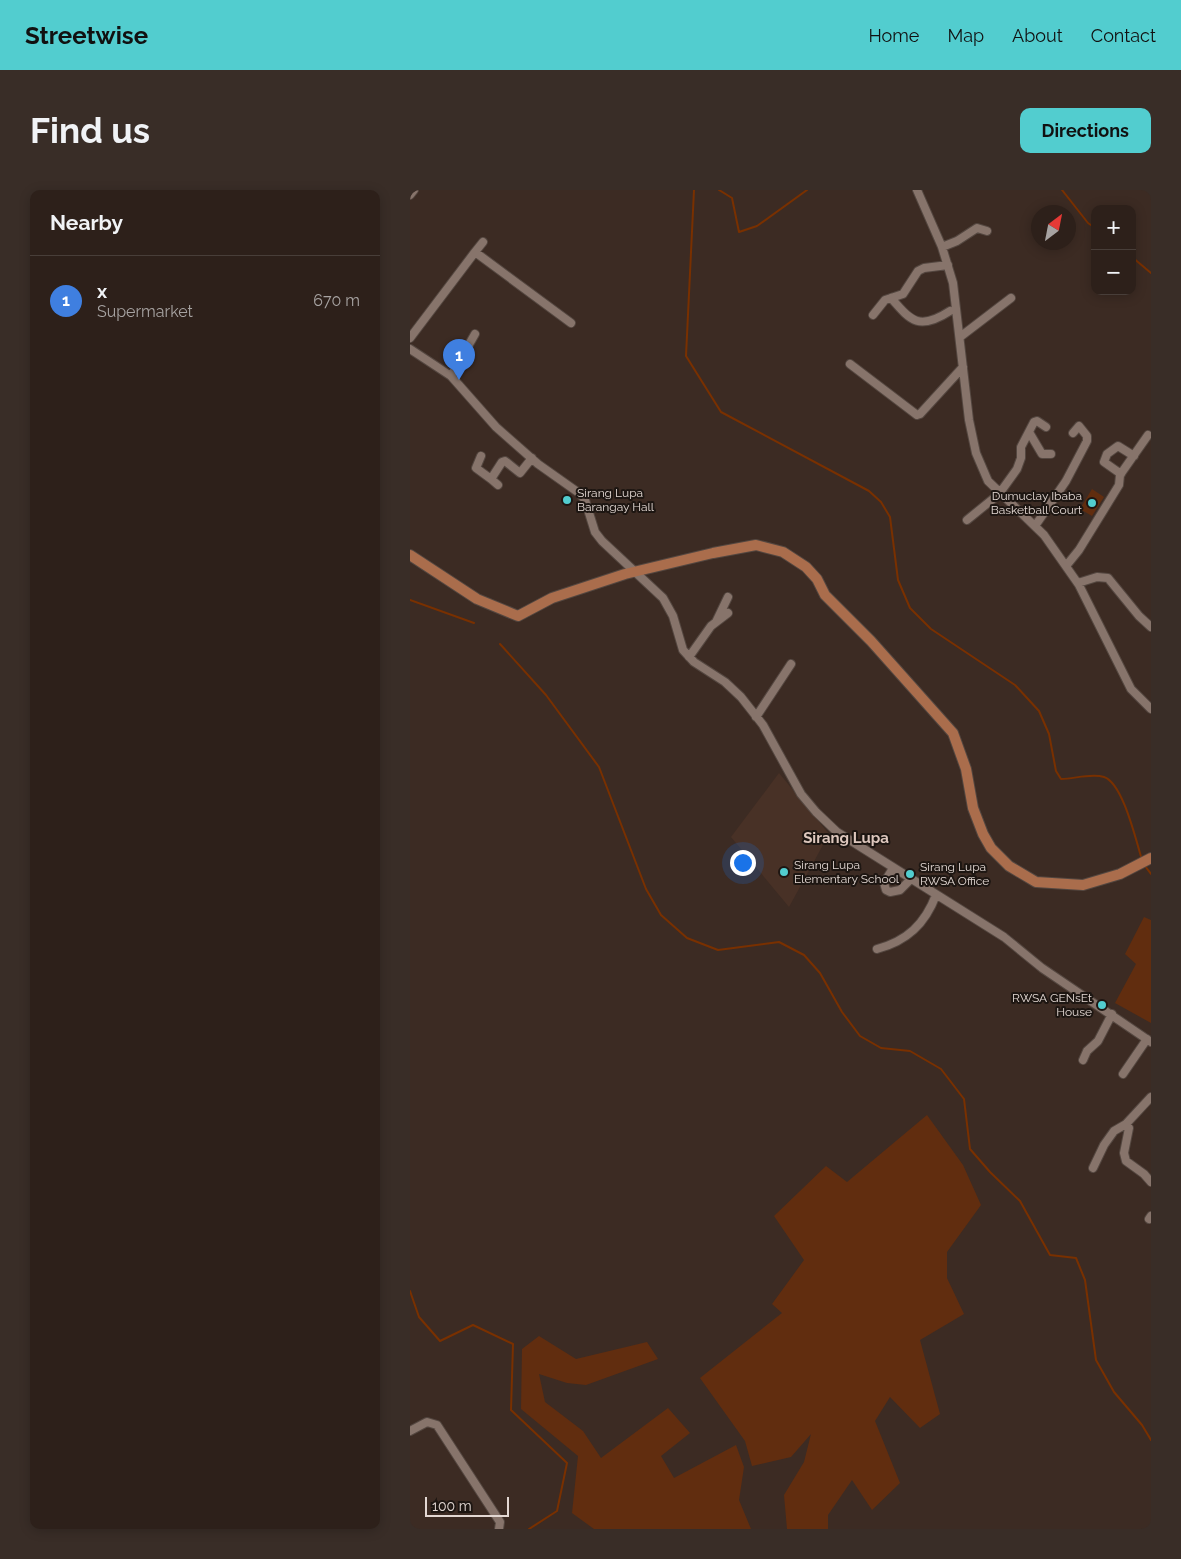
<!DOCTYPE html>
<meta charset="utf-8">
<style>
body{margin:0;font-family:Raleway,sans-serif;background:#392d27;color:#f1f3f6}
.controls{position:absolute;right:15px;top:15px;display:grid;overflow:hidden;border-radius:10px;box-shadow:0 2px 12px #0003}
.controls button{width:45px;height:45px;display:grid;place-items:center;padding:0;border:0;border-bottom:1px solid #483e39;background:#2d201a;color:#f1f3f6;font:25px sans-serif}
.compass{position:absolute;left:621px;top:15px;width:45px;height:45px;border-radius:50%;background:#2d201a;box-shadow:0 2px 12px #0003;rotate:32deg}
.scale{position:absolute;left:15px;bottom:12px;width:84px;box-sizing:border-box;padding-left:5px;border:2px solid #e3d8d3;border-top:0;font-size:14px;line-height:18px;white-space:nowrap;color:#e3d8d3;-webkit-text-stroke:4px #1d1612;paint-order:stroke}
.you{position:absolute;left:332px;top:672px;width:18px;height:18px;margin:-12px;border:4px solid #fff;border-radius:50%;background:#1a73e8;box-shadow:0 0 0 8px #1a73e833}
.badge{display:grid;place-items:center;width:32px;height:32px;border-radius:50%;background:#52cdcf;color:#fff;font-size:16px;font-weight:700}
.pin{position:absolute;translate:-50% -41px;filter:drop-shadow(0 1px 2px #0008)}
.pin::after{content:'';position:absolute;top:26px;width:18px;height:15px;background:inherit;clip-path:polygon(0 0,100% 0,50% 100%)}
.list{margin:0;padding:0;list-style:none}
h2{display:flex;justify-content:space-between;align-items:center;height:65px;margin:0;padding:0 20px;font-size:21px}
h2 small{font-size:16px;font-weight:400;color:#a7a3a2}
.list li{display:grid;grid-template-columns:32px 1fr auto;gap:15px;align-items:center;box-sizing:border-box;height:90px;padding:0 20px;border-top:1px solid #483e39}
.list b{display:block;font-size:19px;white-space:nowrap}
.list p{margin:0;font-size:16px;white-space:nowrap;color:#a7a3a2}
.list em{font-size:16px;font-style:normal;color:#a7a3a2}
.map{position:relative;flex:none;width:741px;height:1339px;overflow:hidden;border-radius:10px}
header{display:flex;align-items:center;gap:30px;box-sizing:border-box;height:70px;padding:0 25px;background:#52cdcf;color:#111}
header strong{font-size:24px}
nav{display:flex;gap:28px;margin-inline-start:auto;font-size:18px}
.intro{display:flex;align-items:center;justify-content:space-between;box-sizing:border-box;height:120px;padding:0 30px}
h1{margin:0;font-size:35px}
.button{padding:12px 22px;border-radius:10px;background:#52cdcf;color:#111;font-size:18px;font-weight:700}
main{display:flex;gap:30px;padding:0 30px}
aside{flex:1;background:#2d201a;border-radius:10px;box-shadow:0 2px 12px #0003}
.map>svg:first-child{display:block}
.built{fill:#483126}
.green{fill:#612d0f}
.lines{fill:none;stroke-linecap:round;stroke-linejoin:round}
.stream{stroke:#793000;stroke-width:2}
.minor-casing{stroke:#544740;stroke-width:10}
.major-casing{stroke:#544740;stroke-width:12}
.minor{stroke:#87746b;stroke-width:8}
.major{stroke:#aa6d4c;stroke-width:10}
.poi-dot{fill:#52cdcf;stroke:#1d1612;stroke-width:2}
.labels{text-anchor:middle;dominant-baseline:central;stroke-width:4;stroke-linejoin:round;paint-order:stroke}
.poi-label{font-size:12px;fill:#e3d8d3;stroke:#1d1612;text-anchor:start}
.quarter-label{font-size:15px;font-weight:bold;fill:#ddc7bd;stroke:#1d1612}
</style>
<header>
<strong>Streetwise</strong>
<nav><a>Home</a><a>Map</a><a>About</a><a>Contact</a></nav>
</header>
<div class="intro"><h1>Find us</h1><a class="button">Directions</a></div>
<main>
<aside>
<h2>Nearby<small></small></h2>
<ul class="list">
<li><span class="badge" style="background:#3f7fe0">1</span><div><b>x</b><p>Supermarket</p></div><em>670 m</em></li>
</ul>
</aside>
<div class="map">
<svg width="741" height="1339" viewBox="0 0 741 1339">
<rect width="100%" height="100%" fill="#3c2b23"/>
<path class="built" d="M 369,583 L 419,644 L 379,717 L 321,647 Z"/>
<path class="green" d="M 682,299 L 694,307 L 682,326 L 670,319 Z
M 734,727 L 741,730 L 741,833 L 705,813 L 726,774 L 715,764 Z
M 517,925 L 553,975 L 571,1015 L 537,1062 L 537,1088 L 554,1124 L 510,1150 L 530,1224 L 510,1238 L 480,1207 L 465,1231 L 490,1293 L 462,1320 L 442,1290 L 418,1325 L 418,1339 L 377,1339 L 374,1305 L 394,1272 L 401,1244 L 381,1267 L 342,1276 L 335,1251 L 290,1188 L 372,1123 L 362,1114 L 394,1070 L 364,1026 L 416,976 L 437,992 Z
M 129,1146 L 166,1169 L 237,1152 L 248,1169 L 176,1195 L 157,1193 L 129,1184 L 135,1212 L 173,1241 L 191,1268 L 258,1218 L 280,1243 L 251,1266 L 264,1288 L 326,1255 L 334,1277 L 329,1310 L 341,1339 L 184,1339 L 162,1323 L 168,1266 L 111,1219 L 112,1159 Z"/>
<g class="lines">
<path class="stream" d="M 284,0 L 276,166 L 311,222 L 459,301 L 471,312 L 480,327 L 488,390 L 500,418 L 521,439 L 605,495 L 629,521 L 639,544 L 646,581 L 651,589 C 664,589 681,583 694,587 C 713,593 726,651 732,670
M 309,0 L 322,8 L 329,42 L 347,36 L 397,0
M 652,0 L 678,33 L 685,38
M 722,67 L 741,83
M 0,410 L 64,433
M 90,454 L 136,505 L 189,577 L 236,699 L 251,725 L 277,748 L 308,760 L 369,752 L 394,765 L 410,783 L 432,822 L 450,846 L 471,858 L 500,861 L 531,879 L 554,909 L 560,959 L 580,982 L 610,1011 L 640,1065 L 666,1068 L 675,1090 L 686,1170 L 704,1202 L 732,1235 L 741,1250
M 735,676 L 741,684
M 0,1101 L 9,1127 L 30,1151 L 63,1135 L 103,1154 L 101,1220 L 157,1273 L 147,1321 L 119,1339"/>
<defs>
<path id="minor" d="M 507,0 L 532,57 L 543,93 L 559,230 L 566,263 L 578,291 L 634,345 L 669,395 L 721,499 L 741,519
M 0,5 L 4,0
M 532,57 L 547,51 L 567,38 L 577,41
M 65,62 L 73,52
M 481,108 C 501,131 509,141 540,121
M 463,125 L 475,110 L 493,104 L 508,81 L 514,78 L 538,75
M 550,147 L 601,108
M 0,148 L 65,62 L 161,133
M 0,159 L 41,186 L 86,237 L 128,274 L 169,303 L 175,310 L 185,342 L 192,351 L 253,408 L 263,426 L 273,460 L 284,472 L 315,492 L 331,507 L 353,535 L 391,604 L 406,622 L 427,642 L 594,747 L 632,778 L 741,852
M 440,174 L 507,225 L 510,224 L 553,177
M 41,186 L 65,144
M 619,242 L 632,264 L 641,264
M 71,266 L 66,278 L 81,289
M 711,284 L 694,272 L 697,264 L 708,256 L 724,266
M 88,295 L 81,289 L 92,272 L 95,271 L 110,283 L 122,268
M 557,330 L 589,304 L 607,279 L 611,268 L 611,257 L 624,232 L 627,231 L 636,237
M 625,336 L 656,291 L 677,251 L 677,246 L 669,236 L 663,243
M 656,376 L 669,360 L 709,295 L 710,285 L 738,245
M 668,393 L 687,387 L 698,388 L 729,426 L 741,437
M 306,432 L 318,407
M 279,467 L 301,436 L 318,423
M 346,527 L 381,474
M 483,678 L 474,693 L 476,700 L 480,702 L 490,700 L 501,689
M 467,759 C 497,751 515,734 526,705
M 673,870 L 677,861 L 688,851 L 702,824
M 713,884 L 737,849
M 716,934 L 719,938 L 714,963 L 716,971 L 734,984 L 741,992
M 683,978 L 694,955 L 704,941 L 716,934 L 741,907
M 739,1029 L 741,1026
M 0,1241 L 17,1232 L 27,1235 L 90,1332 L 89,1339"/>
<path id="major" d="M 0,365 L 67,409 L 108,426 L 142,408 L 215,384 L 303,363 L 346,355 L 373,362 L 396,377 L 407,389 L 415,405 L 461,451 L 543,543 L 556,579 L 563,618 L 573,644 L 581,658 L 599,676 L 626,692 L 673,695 L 710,684 L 741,668"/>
</defs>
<use href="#minor" class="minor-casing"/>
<use href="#major" class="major-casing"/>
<use href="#minor" class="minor"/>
<use href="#major" class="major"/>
</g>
<g class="poi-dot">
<circle cx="157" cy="310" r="5"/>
<circle cx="682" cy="313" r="5"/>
<circle cx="374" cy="682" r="5"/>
<circle cx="500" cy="684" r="5"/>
<circle cx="692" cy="815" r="5"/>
</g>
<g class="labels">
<g class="poi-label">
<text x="167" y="303">Sirang Lupa<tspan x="167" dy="14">Barangay Hall</tspan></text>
<text x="672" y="306" text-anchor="end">Dumuclay Ibaba<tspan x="672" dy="14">Basketball Court</tspan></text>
<text x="384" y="675">Sirang Lupa<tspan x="384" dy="14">Elementary School</tspan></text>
<text x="510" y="677">Sirang Lupa<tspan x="510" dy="14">RWSA Office</tspan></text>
<text x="682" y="808" text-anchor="end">RWSA GENsEt<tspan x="682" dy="14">House</tspan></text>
</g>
<g class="quarter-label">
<text x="436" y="648">Sirang Lupa</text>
</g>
</g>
</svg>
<div class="controls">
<button>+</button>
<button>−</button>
</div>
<svg class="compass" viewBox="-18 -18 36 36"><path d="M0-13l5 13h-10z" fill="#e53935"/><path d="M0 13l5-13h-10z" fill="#a7a3a2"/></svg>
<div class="scale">100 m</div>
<div class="you"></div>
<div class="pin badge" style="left:49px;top:190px;background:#3f7fe0">1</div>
</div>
</main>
